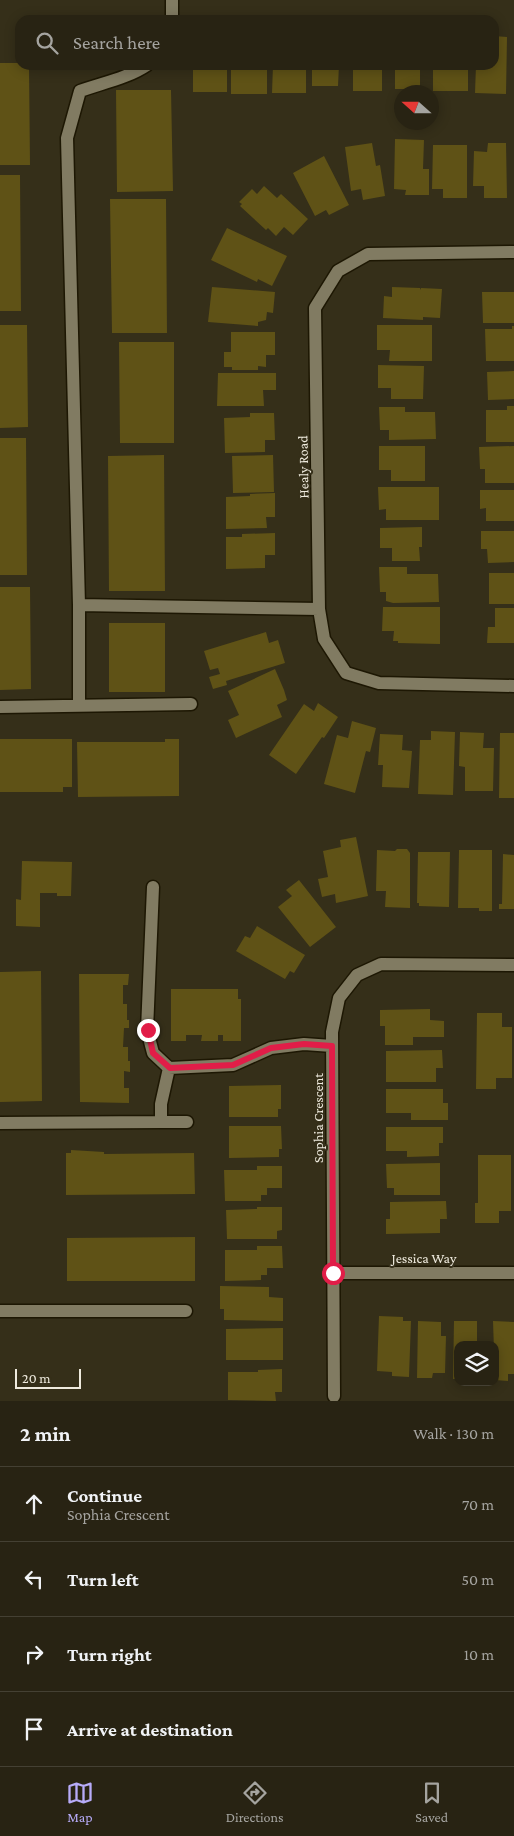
<!DOCTYPE html>
<meta charset="utf-8">
<style>
body{margin:0;font-family:"Crimson Pro",serif;background:#342f21;color:#f1f3f6}
.controls{position:absolute;right:15px;bottom:15px;display:grid;overflow:hidden;border-radius:10px;box-shadow:0 2px 12px #0003}
.controls button{width:45px;height:45px;display:grid;place-items:center;padding:0;border:0;border-bottom:1px solid #444033;background:#282313;color:#f1f3f6;font:25px sans-serif}
.compass{position:absolute;left:394px;top:85px;width:45px;height:45px;border-radius:50%;background:#282313;box-shadow:0 2px 12px #0003;rotate:291deg}
.scale{position:absolute;left:15px;bottom:12px;width:66px;box-sizing:border-box;padding-left:5px;border:2px solid #eeeadd;border-top:0;font-size:14px;line-height:18px;white-space:nowrap;color:#eeeadd;-webkit-text-stroke:4px #352f19;paint-order:stroke}
.stop{position:absolute;width:15px;height:15px;margin:-11px;border:4px solid #e11d48;border-radius:50%;background:#fff}
.stop.end{background:#e11d48;border-color:#fff;box-shadow:0 1px 5px #0008}
.list{margin:0;padding:0;list-style:none}
h2{display:flex;justify-content:space-between;align-items:center;height:65px;margin:0;padding:0 20px;font-size:21px}
h2 small{font-size:16px;font-weight:400;color:#a5a4a0}
.list li{display:grid;grid-template-columns:32px 1fr auto;gap:15px;align-items:center;box-sizing:border-box;height:75px;padding:0 20px;border-top:1px solid #444033}
.list b{display:block;font-size:19px;white-space:nowrap}
.list p{margin:0;font-size:16px;white-space:nowrap;color:#a5a4a0}
.list em{font-size:16px;font-style:normal;color:#a5a4a0}
.icon{flex:none;width:28px;height:28px;fill:none;stroke:currentColor;stroke-width:2;stroke-linecap:round;stroke-linejoin:round}
.map{position:relative;flex:none;width:514px;height:1401px;overflow:hidden}
.search{position:absolute;background:#282313;box-shadow:0 2px 12px #0003;left:15px;right:15px;top:15px;height:55px;display:flex;align-items:center;gap:12px;box-sizing:border-box;padding:0 18px;border-radius:15px;color:#a5a4a0;font-size:19px}
.sheet{height:365px;background:#282313}
nav{display:flex;justify-content:space-around;align-items:center;box-sizing:border-box;height:70px;border-top:1px solid #444033;background:#282313;font-size:14px;color:#a5a4a0}
nav a{display:grid;justify-items:center;gap:2px}
nav .on{color:#b7abf8}
.map>svg:first-child{display:block}
.building{fill:#5f5216}
.lines{fill:none;stroke-linecap:round;stroke-linejoin:round}
.minor-casing{stroke:#1d1703;stroke-width:15}
.minor{stroke:#817b62;stroke-width:12}
.route{stroke:#e11d48;stroke-width:6}
.labels{text-anchor:middle;dominant-baseline:central;stroke-width:4;stroke-linejoin:round;paint-order:stroke}
.street-label{font-size:14px;fill:#eeeadd;stroke:#352f19}
</style>
<div class="map">
<svg width="514" height="1401" viewBox="0 0 514 1401">
<rect width="100%" height="100%" fill="#352f19"/>
<path class="building" d="M 494,36 L 507,37 L 506,94 L 475,93 L 476,65 L 494,65 Z
M 0,63 L 20,63 L 20,65 L 29,65 L 30,165 L 0,165 Z
M 193,65 L 227,65 L 227,92 L 193,92 Z
M 231,65 L 267,65 L 267,94 L 231,94 Z
M 273,65 L 306,65 L 306,93 L 272,93 Z
M 312,65 L 339,65 L 338,86 L 312,86 Z
M 353,65 L 382,65 L 382,91 L 353,91 Z
M 395,65 L 420,65 L 420,89 L 395,89 Z
M 433,65 L 468,65 L 468,91 L 433,91 Z
M 116,90 L 171,90 L 173,191 L 117,192 Z
M 395,139 L 424,140 L 423,169 L 429,169 L 429,195 L 405,195 L 406,190 L 394,189 Z
M 372,143 L 376,166 L 380,165 L 385,196 L 363,200 L 361,189 L 351,191 L 345,147 Z
M 488,143 L 506,143 L 507,198 L 484,198 L 484,186 L 473,186 L 474,151 L 487,152 Z
M 433,145 L 467,145 L 467,198 L 443,198 L 443,189 L 432,189 Z
M 324,156 L 349,205 L 329,215 L 326,210 L 315,216 L 293,173 Z
M 0,175 L 20,175 L 21,311 L 0,311 Z
M 264,186 L 277,198 L 281,194 L 308,219 L 293,235 L 284,227 L 276,236 L 268,228 L 266,230 L 240,206 L 242,204 L 239,202 L 252,189 L 257,194 Z
M 110,199 L 166,199 L 167,333 L 112,333 Z
M 227,228 L 287,256 L 272,286 L 258,279 L 257,282 L 211,260 Z
M 212,287 L 275,292 L 273,313 L 267,312 L 266,320 L 258,322 L 258,326 L 208,322 Z
M 392,287 L 420,288 L 421,290 L 421,288 L 442,289 L 440,318 L 423,317 L 423,320 L 383,318 L 384,296 L 392,297 Z
M 482,292 L 514,292 L 514,323 L 483,323 Z
M 0,325 L 27,325 L 28,427 L 0,428 Z
M 377,325 L 432,325 L 432,361 L 389,361 L 390,350 L 377,350 Z
M 512,326 L 514,326 L 514,361 L 486,361 L 485,329 L 512,329 Z
M 231,332 L 275,332 L 275,355 L 266,355 L 266,367 L 258,366 L 258,370 L 232,370 L 232,367 L 224,367 L 224,352 L 231,352 Z
M 119,342 L 174,342 L 174,443 L 120,443 Z
M 378,365 L 424,366 L 423,399 L 391,399 L 391,388 L 378,388 Z
M 514,371 L 514,399 L 488,400 L 487,372 Z
M 218,373 L 276,373 L 276,390 L 263,390 L 264,406 L 217,406 Z
M 507,406 L 514,406 L 514,442 L 486,442 L 486,410 L 507,410 Z
M 379,407 L 405,407 L 405,412 L 435,412 L 436,439 L 389,440 L 389,430 L 380,430 Z
M 250,413 L 274,413 L 275,440 L 265,440 L 265,452 L 225,453 L 224,418 L 250,417 Z
M 0,438 L 26,438 L 27,575 L 0,575 Z
M 379,446 L 425,446 L 425,481 L 391,481 L 391,470 L 379,470 Z
M 514,446 L 514,483 L 485,483 L 485,469 L 480,469 L 479,447 Z
M 164,455 L 165,591 L 109,591 L 108,456 Z
M 273,455 L 274,492 L 233,493 L 232,456 Z
M 378,487 L 439,487 L 439,520 L 386,520 L 386,509 L 379,510 Z
M 480,490 L 514,490 L 514,521 L 486,521 L 486,508 L 480,509 Z
M 275,493 L 275,517 L 266,517 L 267,528 L 226,529 L 226,497 L 250,496 L 250,494 Z
M 422,527 L 422,547 L 419,547 L 420,561 L 392,561 L 392,548 L 380,548 L 380,528 Z
M 481,531 L 514,531 L 514,562 L 488,563 L 487,549 L 481,549 Z
M 275,533 L 275,555 L 265,555 L 265,568 L 226,569 L 226,537 L 242,537 L 242,534 Z
M 379,567 L 407,567 L 407,574 L 438,574 L 439,602 L 393,603 L 386,601 L 386,592 L 380,592 Z
M 489,573 L 514,573 L 514,604 L 489,604 Z
M 0,587 L 30,587 L 31,689 L 0,690 Z
M 383,607 L 440,607 L 440,644 L 398,643 L 398,641 L 393,641 L 394,631 L 382,631 Z
M 495,608 L 514,608 L 514,643 L 487,643 L 488,627 L 495,627 Z
M 109,623 L 165,623 L 165,692 L 109,692 Z
M 266,632 L 269,643 L 278,640 L 285,663 L 226,681 L 227,685 L 213,689 L 209,677 L 220,674 L 218,668 L 210,670 L 204,651 Z
M 275,669 L 284,690 L 287,700 L 277,705 L 282,717 L 236,738 L 228,720 L 239,715 L 228,691 Z
M 318,703 L 338,717 L 324,738 L 322,737 L 296,774 L 269,755 L 304,704 L 314,711 Z
M 352,721 L 376,728 L 370,752 L 366,751 L 355,793 L 324,784 L 337,735 L 348,738 Z
M 431,731 L 455,732 L 453,795 L 418,794 L 420,740 L 431,740 Z
M 460,732 L 484,733 L 483,748 L 494,748 L 493,791 L 465,791 L 465,767 L 459,766 Z
M 500,733 L 514,733 L 514,798 L 499,798 Z
M 380,734 L 403,735 L 402,750 L 412,751 L 409,788 L 382,787 L 383,765 L 378,765 Z
M 0,739 L 72,739 L 72,787 L 63,787 L 63,792 L 0,792 Z
M 165,739 L 179,739 L 179,796 L 78,797 L 77,742 L 165,742 Z
M 356,837 L 368,896 L 336,903 L 335,894 L 322,897 L 318,879 L 328,877 L 323,851 L 341,847 L 340,840 Z
M 397,849 L 407,849 L 410,853 L 410,908 L 385,907 L 386,891 L 376,891 L 377,850 L 395,851 Z
M 459,850 L 492,850 L 492,911 L 479,911 L 479,908 L 458,908 Z
M 418,852 L 450,852 L 449,907 L 419,906 L 419,903 L 417,903 Z
M 503,854 L 514,855 L 514,909 L 499,909 L 499,904 L 502,904 Z
M 22,861 L 72,862 L 71,896 L 57,896 L 57,893 L 40,893 L 40,927 L 16,926 L 16,899 L 21,900 Z
M 299,880 L 336,927 L 310,947 L 278,907 L 292,896 L 286,890 Z
M 257,926 L 305,955 L 294,973 L 290,971 L 285,979 L 236,951 L 245,936 L 250,938 Z
M 41,971 L 42,1101 L 0,1102 L 0,972 Z
M 79,974 L 129,974 L 128,985 L 123,985 L 123,1004 L 127,1004 L 127,1020 L 129,1020 L 129,1028 L 124,1028 L 123,1047 L 128,1047 L 128,1061 L 130,1061 L 130,1072 L 124,1071 L 124,1088 L 129,1088 L 129,1103 L 80,1102 Z
M 171,989 L 238,989 L 238,999 L 241,999 L 241,1041 L 223,1041 L 223,1035 L 218,1035 L 218,1041 L 201,1041 L 202,1035 L 186,1035 L 186,1041 L 171,1041 Z
M 430,1009 L 430,1020 L 444,1021 L 444,1037 L 413,1037 L 413,1045 L 385,1045 L 385,1026 L 380,1026 L 380,1010 Z
M 477,1013 L 502,1013 L 502,1027 L 512,1027 L 512,1078 L 496,1078 L 496,1089 L 476,1089 Z
M 442,1050 L 443,1068 L 436,1068 L 436,1082 L 386,1082 L 386,1051 Z
M 281,1085 L 281,1109 L 278,1109 L 278,1117 L 229,1117 L 229,1086 Z
M 386,1089 L 443,1089 L 443,1103 L 448,1103 L 448,1120 L 411,1120 L 411,1113 L 386,1113 Z
M 229,1126 L 281,1126 L 282,1149 L 279,1149 L 279,1157 L 229,1158 Z
M 386,1127 L 443,1127 L 443,1143 L 439,1143 L 439,1156 L 407,1157 L 407,1151 L 386,1151 Z
M 71,1150 L 104,1152 L 104,1154 L 194,1153 L 195,1194 L 66,1195 L 66,1153 L 71,1153 Z
M 478,1155 L 511,1155 L 511,1211 L 499,1211 L 499,1223 L 475,1223 L 475,1203 L 478,1203 Z
M 440,1163 L 440,1195 L 394,1195 L 394,1188 L 387,1188 L 386,1164 Z
M 257,1166 L 282,1166 L 282,1188 L 267,1188 L 267,1195 L 261,1195 L 261,1201 L 225,1201 L 224,1170 L 257,1170 Z
M 446,1201 L 447,1219 L 440,1219 L 440,1233 L 386,1234 L 386,1219 L 390,1219 L 390,1202 Z
M 257,1207 L 282,1207 L 282,1230 L 277,1231 L 277,1239 L 227,1239 L 226,1210 L 257,1209 Z
M 195,1237 L 195,1281 L 67,1281 L 67,1238 Z
M 257,1246 L 282,1246 L 283,1268 L 267,1268 L 267,1275 L 261,1275 L 261,1280 L 225,1281 L 225,1250 L 257,1250 Z
M 220,1286 L 269,1287 L 269,1297 L 283,1298 L 283,1321 L 224,1320 L 224,1309 L 220,1309 Z
M 379,1316 L 403,1317 L 403,1321 L 411,1321 L 409,1377 L 392,1376 L 392,1372 L 377,1371 Z
M 418,1321 L 441,1322 L 441,1336 L 446,1336 L 445,1373 L 433,1373 L 432,1378 L 417,1378 Z
M 454,1321 L 477,1321 L 477,1341 L 485,1341 L 485,1345 L 458,1345 L 458,1379 L 453,1379 Z
M 493,1321 L 514,1322 L 514,1374 L 508,1374 L 508,1381 L 495,1380 Z
M 283,1328 L 283,1360 L 226,1360 L 226,1329 Z
M 282,1369 L 282,1392 L 275,1392 L 276,1401 L 228,1400 L 228,1372 L 258,1372 L 258,1370 Z"/>
<g class="lines">
<defs>
<path id="minor" d="M 172,0 L 172,20
M 147,65 C 128,78 102,83 80,91 L 67,138 L 79,605 L 319,609
M 514,252 L 368,254 L 338,271 L 315,308 L 319,609 L 324,639 L 346,673 L 379,683 L 514,686
M 79,605 L 79,705
M 0,707 L 191,704
M 153,887 L 147,1030 L 153,1053 L 169,1068 L 233,1065 L 271,1048 L 304,1044 L 332,1046
M 161,1122 L 187,1122
M 0,1123 L 161,1122 L 161,1104 L 169,1068
M 333,1273 L 514,1273
M 0,1311 L 186,1311
M 334,1396 L 332,1032 L 339,998 L 357,975 L 381,964 L 514,965"/>
</defs>
<use href="#minor" class="minor-casing"/>
<use href="#minor" class="minor"/>
</g>
<g class="lines">
<path class="route" d="M 148,1030 L 153,1053 L 170,1068 L 233,1065 L 271,1048 L 304,1044 L 332,1046 L 333,1273"/>
</g>
<g class="labels">
<g class="street-label">
<text transform="translate(303 467) rotate(-91)">Healy Road</text>
<text transform="translate(318 1118) rotate(-90)">Sophia Crescent</text>
<text x="424" y="1258">Jessica Way</text>
</g>
</g>
</svg>
<div class="controls">
<button><svg class="icon" aria-label="layers" viewBox="0 0 24 24"><path d="M12 4l9 5-9 5-9-5zM3 14l9 5 9-5"/></svg></button>
</div>
<svg class="compass" viewBox="-18 -18 36 36"><path d="M0-13l5 13h-10z" fill="#e53935"/><path d="M0 13l5-13h-10z" fill="#a5a4a0"/></svg>
<div class="scale">20 m</div>
<div class="stop" style="left:333px;top:1273px"></div>
<div class="stop end" style="left:148px;top:1030px"></div>
<div class="search"><svg class="icon" aria-label="search" viewBox="0 0 24 24"><circle cx="10" cy="10" r="6"/><path d="M15 15l6 6"/></svg>Search here</div>
</div>
<section class="sheet">
<h2>2 min<small>Walk · 130 m</small></h2>
<ul class="list">
<li><svg class="icon" aria-label="ahead" viewBox="0 0 24 24"><path d="M12 20V5M6 11l6-6 6 6"/></svg><div><b>Continue</b><p>Sophia Crescent</p></div><em>70 m</em></li>
<li><svg class="icon" aria-label="left" viewBox="0 0 24 24"><path d="M17 20v-9H6M10 6l-5 5 5 5"/></svg><div><b>Turn left</b></div><em>50 m</em></li>
<li><svg class="icon" aria-label="right" viewBox="0 0 24 24"><path d="M7 20v-9h11M14 6l5 5-5 5"/></svg><div><b>Turn right</b></div><em>10 m</em></li>
<li><svg class="icon" aria-label="arrive" viewBox="0 0 24 24"><path d="M6 21V4h12l-3 4 3 4H6"/></svg><div><b>Arrive at destination</b></div></li>
</ul>
</section>
<nav>
<a class="on"><svg class="icon" aria-label="map" viewBox="0 0 24 24"><path d="M3 6l6-2 6 2 6-2v14l-6 2-6-2-6 2zM9 4v14M15 6v14"/></svg>Map</a>
<a><svg class="icon" aria-label="directions" viewBox="0 0 24 24"><path d="M12 3l9 9-9 9-9-9zM9 14v-3h6M13 9l2 2-2 2"/></svg>Directions</a>
<a><svg class="icon" aria-label="saved" viewBox="0 0 24 24"><path d="M7 4h10v16l-5-4-5 4z"/></svg>Saved</a>
</nav>
